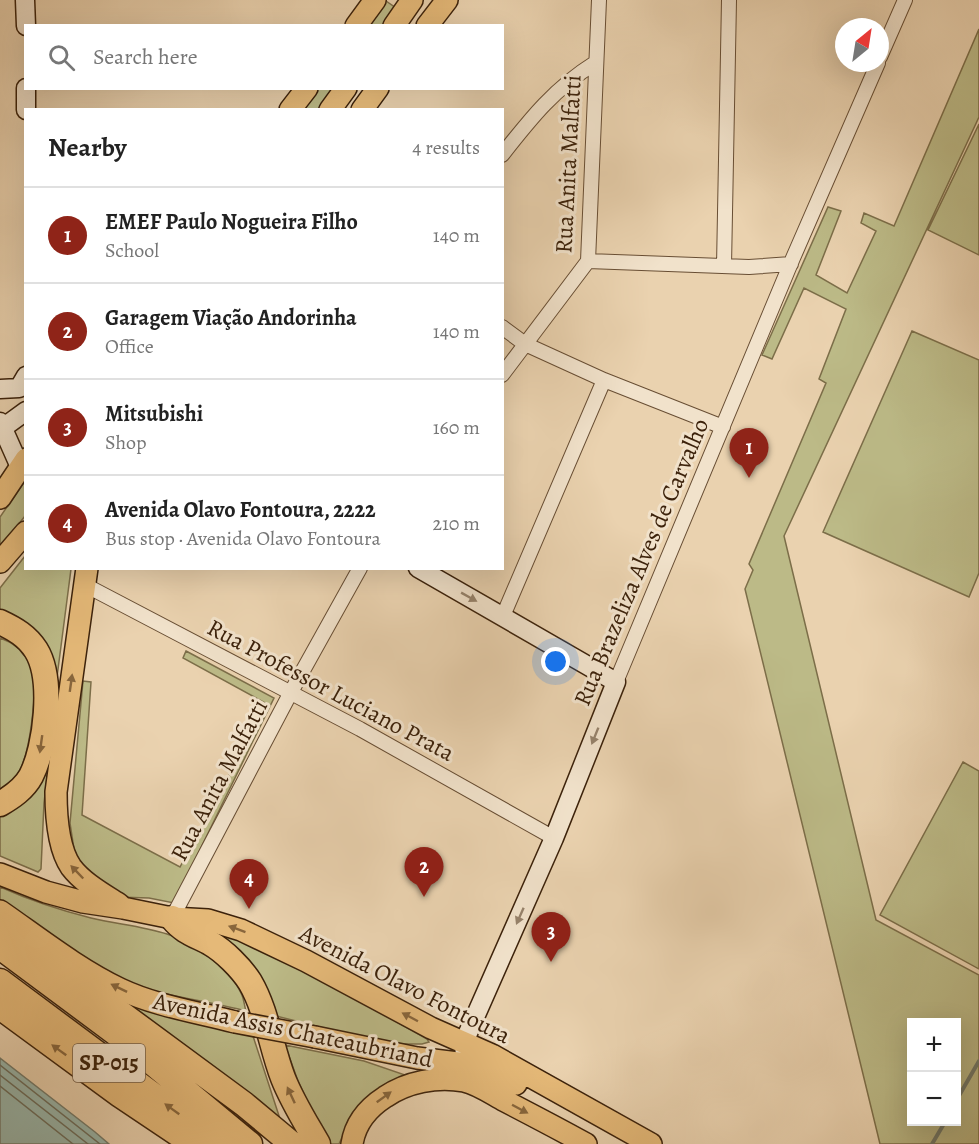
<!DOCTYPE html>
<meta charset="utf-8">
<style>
body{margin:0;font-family:Alegreya,serif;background:#f2f2f2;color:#222}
.controls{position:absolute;right:18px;bottom:18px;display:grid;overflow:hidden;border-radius:0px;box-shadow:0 6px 24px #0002}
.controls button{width:54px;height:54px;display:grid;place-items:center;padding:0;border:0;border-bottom:2px solid #e0e0e0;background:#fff;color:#222;font:30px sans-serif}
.compass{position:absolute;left:835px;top:18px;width:54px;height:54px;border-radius:50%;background:#fff;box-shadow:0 6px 24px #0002;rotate:30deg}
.you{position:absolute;left:556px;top:662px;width:21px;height:21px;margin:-15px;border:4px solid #fff;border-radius:50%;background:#1a73e8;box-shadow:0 0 0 9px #1a73e833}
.badge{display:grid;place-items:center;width:39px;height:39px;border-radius:50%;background:#8f2418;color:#fff;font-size:20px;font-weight:700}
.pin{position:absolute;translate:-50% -50px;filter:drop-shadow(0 2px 3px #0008)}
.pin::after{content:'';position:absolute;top:32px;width:21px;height:18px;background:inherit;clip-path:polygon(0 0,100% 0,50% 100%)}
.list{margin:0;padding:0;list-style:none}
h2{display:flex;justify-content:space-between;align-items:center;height:78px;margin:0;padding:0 24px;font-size:26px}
h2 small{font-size:20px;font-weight:400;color:#767676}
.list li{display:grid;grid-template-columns:39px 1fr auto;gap:18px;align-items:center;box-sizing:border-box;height:96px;padding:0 24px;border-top:2px solid #e0e0e0}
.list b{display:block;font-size:22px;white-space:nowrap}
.list p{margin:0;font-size:20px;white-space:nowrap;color:#767676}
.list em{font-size:20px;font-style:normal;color:#767676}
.icon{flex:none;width:33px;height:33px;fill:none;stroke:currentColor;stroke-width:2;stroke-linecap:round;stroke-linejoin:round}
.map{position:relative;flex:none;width:979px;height:1144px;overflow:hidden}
.search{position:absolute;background:#fff;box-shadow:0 6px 24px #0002;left:24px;top:24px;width:480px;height:66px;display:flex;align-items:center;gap:15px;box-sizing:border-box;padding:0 21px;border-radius:0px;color:#767676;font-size:22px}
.panel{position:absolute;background:#fff;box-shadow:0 6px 24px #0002;left:24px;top:108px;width:480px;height:462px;border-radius:0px}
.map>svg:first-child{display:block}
.green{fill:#bcba87;stroke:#7c6e49;stroke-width:1.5;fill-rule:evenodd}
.water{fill:#98b7ad;stroke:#737b6c;stroke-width:1.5}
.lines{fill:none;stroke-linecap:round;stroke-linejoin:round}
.shore{stroke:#6a6c5c;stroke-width:1.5}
.stream{stroke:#737b6c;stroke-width:4}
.street-casing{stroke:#684e34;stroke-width:16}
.secondary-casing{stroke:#3c220b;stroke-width:21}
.primary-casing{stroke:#3c220b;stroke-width:24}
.highway-casing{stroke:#3c220b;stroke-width:27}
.street{stroke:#f1e2cb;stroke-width:14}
.secondary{stroke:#f1e2cb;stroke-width:18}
.primary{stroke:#e5b978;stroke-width:21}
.highway{stroke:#e5b978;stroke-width:24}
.primary-bridge-casing{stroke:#3c220b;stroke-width:24;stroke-linecap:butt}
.primary-bridge{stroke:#e5b978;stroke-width:21}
.oneway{fill:#96826b}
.oneway2{fill:#88663c}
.labels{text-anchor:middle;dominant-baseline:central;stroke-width:6;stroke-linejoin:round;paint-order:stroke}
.shield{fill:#f1e2cb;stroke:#725c45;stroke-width:1.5}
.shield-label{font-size:22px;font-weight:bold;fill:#3c220b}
.street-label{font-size:24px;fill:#3c220b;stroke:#f1e2cb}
</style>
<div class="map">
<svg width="979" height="1144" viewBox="0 0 979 1144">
<rect width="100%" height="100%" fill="#ead2af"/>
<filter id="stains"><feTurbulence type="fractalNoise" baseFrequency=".00333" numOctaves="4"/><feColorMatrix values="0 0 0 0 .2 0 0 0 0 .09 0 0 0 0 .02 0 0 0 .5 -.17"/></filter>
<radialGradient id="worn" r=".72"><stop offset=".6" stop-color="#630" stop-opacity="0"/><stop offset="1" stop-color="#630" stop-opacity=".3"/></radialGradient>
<path class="green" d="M 386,1 L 396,8 L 382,25 L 367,26 Z
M 979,29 L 979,117 L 784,536 L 876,920 L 979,975 L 979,1144 L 880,1144 L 745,589 L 753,570 L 749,564 L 826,383 L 819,379 L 846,309 L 804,288 L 772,359 L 762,355 L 828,207 L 841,211 L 816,275 L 847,293 L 876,231 L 861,223 L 864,213 L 894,226 ZM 912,1022 L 956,1022 L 956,1122 L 912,1122 Z
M 318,89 L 334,89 L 318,109 L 302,110 Z
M 979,124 L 979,255 L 928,230 Z
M 912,331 L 979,360 L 979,573 L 969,597 L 823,532 Z
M 25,481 L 25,516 L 0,548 L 0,517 Z
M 25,556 L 26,568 L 71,569 L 57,677 L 51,659 L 0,616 L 0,588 Z
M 0,638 C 11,642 24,650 30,661 C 40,681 30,752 19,772 C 14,780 7,786 0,792 Z
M 186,651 L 274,698 L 174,903 L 149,898 L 117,897 L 81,867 L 74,849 L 70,823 L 83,681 L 91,682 L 82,815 L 180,867 L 267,704 L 183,658 Z
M 50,751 L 44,803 L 41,869 L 38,872 L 0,856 L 0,816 C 31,806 38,778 50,751 Z
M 963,762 L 979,771 L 979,969 L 880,915 Z
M 0,887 C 29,900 59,910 91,918 C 116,924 143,926 167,934 C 195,943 229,966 241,993 C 244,998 244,1005 246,1011 C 204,1000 160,996 120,980 C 79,963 37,928 0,903 Z
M 211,932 L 233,938 L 323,980 L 427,1039 L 429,1042 L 422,1044 L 403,1044 L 376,1041 L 272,1015 Z
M 109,993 L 168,1015 L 253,1036 L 281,1122 Z
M 285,1045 L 364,1061 L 408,1076 C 364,1095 359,1100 339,1144 L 327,1144 L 298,1081 Z"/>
<path class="water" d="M 0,1058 L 95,1132 L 109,1144 L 0,1144 Z"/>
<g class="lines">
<path class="shore" d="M 0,1065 L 100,1144
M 0,1075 L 88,1144
M 0,1086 L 73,1144"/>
<path class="stream" d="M 956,1101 L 979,1061
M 932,1144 L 945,1122"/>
<defs>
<path id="street" d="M 880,57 L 905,0
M 502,155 C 531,118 555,88 595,63
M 588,261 L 749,267 L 791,264
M 724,266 L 729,0
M 502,327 L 525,344 L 604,380 L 723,427
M 502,375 L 588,261 L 599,0
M 85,585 L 360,729 L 554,838
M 503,616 L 604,380
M 616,682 L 793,258 L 878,63
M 172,918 L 291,692 L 360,568"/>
<path id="secondary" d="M 25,0 L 26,26
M 26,88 L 26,110
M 0,389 L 19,388 L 26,376
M 0,422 L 20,467
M 0,430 L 26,411
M 418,568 L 616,682 L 554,838 L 464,1042 L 465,1057"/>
<path id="primary" d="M 356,26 L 375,0
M 394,26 L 412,0
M 427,26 L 447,0
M 290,110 L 307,88
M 330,110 L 346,88
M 362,110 L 378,88
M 0,498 L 26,459
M 0,562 L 26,532
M 87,568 L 56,792 C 56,814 58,848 71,867 C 83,883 103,894 120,905
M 0,874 L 46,892 L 83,902 L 123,908 L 172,918 L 208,920 L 241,930 L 306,961 L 431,1028 L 492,1055 L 651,1144
M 0,911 C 39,938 78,969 120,989 C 156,1006 197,1012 235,1022
M 315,1037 L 417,1058 L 466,1064 L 485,1069 L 516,1084
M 352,1144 C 355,1124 368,1108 385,1097 C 407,1082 437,1076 464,1081 C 478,1084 492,1094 505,1101 C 532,1115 559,1129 586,1144"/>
<path id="highway" d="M 0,622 C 15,629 27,636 36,650 C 54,679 46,747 31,776 C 24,789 12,797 0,804
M 172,918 C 183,932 195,935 210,943 C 224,951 241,968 250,982 C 267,1011 271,1047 283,1078 C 292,1101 306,1123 318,1144
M 0,924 L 244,1104 L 292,1144
M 0,947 L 121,1037 L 250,1144
M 0,981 L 219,1144
M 0,1007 L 120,1095 L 193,1144"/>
</defs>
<use href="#street" class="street-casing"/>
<use href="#secondary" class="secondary-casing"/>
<use href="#primary" class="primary-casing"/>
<use href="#highway" class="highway-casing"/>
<use href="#street" class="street"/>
<use href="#secondary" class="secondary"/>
<use href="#primary" class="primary"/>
<use href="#highway" class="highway"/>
<defs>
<path id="primary-bridge" d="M 235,1022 L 315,1037"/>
</defs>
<use href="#primary-bridge" class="primary-bridge-casing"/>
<use href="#primary-bridge" class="primary-bridge"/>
</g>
<defs><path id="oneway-solid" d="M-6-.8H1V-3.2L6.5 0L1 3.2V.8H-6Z" transform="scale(1.5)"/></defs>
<g class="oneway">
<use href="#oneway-solid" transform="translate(469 597) rotate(29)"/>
<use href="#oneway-solid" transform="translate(595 736) rotate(112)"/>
<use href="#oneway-solid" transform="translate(520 916) rotate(114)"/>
</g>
<g class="oneway2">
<use href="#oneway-solid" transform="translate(71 683) rotate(-82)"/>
<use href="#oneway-solid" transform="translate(41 744) rotate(98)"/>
<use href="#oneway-solid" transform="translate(77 872) rotate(-134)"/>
<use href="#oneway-solid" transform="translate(237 929) rotate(-160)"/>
<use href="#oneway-solid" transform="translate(119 988) rotate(-154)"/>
<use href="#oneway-solid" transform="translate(410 1017) rotate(-152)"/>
<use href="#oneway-solid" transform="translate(59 1050) rotate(-144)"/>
<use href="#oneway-solid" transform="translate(291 1095) rotate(-115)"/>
<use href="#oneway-solid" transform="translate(384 1097) rotate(-36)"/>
<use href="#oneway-solid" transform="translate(172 1109) rotate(-144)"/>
<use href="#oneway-solid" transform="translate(520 1109) rotate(28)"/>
</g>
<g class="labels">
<rect class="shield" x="73" y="1044" width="72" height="38" rx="4.5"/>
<g class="shield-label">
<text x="109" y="1063">SP-015</text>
</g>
<g class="street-label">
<text transform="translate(568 164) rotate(-87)">Rua Anita Malfatti</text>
<text transform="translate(641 562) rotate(-67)">Rua Brazeliza Alves de Carvalho</text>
<text transform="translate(331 690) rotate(28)">Rua Professor Luciano Prata</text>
<text transform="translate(219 780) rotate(-62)">Rua Anita Malfatti</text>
<text transform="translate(405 984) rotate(27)">Avenida Olavo Fontoura</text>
<text transform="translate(293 1030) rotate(12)">Avenida Assis Chateaubriand</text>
</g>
</g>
<rect width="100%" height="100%" filter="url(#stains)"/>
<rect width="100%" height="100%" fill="url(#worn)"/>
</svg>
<div class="controls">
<button>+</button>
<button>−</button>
</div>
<svg class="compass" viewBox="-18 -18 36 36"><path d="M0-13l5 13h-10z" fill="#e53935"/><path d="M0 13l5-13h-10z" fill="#767676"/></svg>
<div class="you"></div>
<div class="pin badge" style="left:749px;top:478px">1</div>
<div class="pin badge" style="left:424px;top:897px">2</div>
<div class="pin badge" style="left:551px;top:962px">3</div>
<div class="pin badge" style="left:249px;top:909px">4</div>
<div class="search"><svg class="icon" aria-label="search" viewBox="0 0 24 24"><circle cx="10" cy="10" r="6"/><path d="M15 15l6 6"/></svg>Search here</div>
<section class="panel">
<h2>Nearby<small>4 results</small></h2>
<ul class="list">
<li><span class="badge">1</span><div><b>EMEF Paulo Nogueira Filho</b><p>School</p></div><em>140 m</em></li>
<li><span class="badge">2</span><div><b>Garagem Viação Andorinha</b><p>Office</p></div><em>140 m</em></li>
<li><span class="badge">3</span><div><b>Mitsubishi</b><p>Shop</p></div><em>160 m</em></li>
<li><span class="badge">4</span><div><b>Avenida Olavo Fontoura, 2222</b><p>Bus stop · Avenida Olavo Fontoura</p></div><em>210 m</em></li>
</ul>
</section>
</div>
